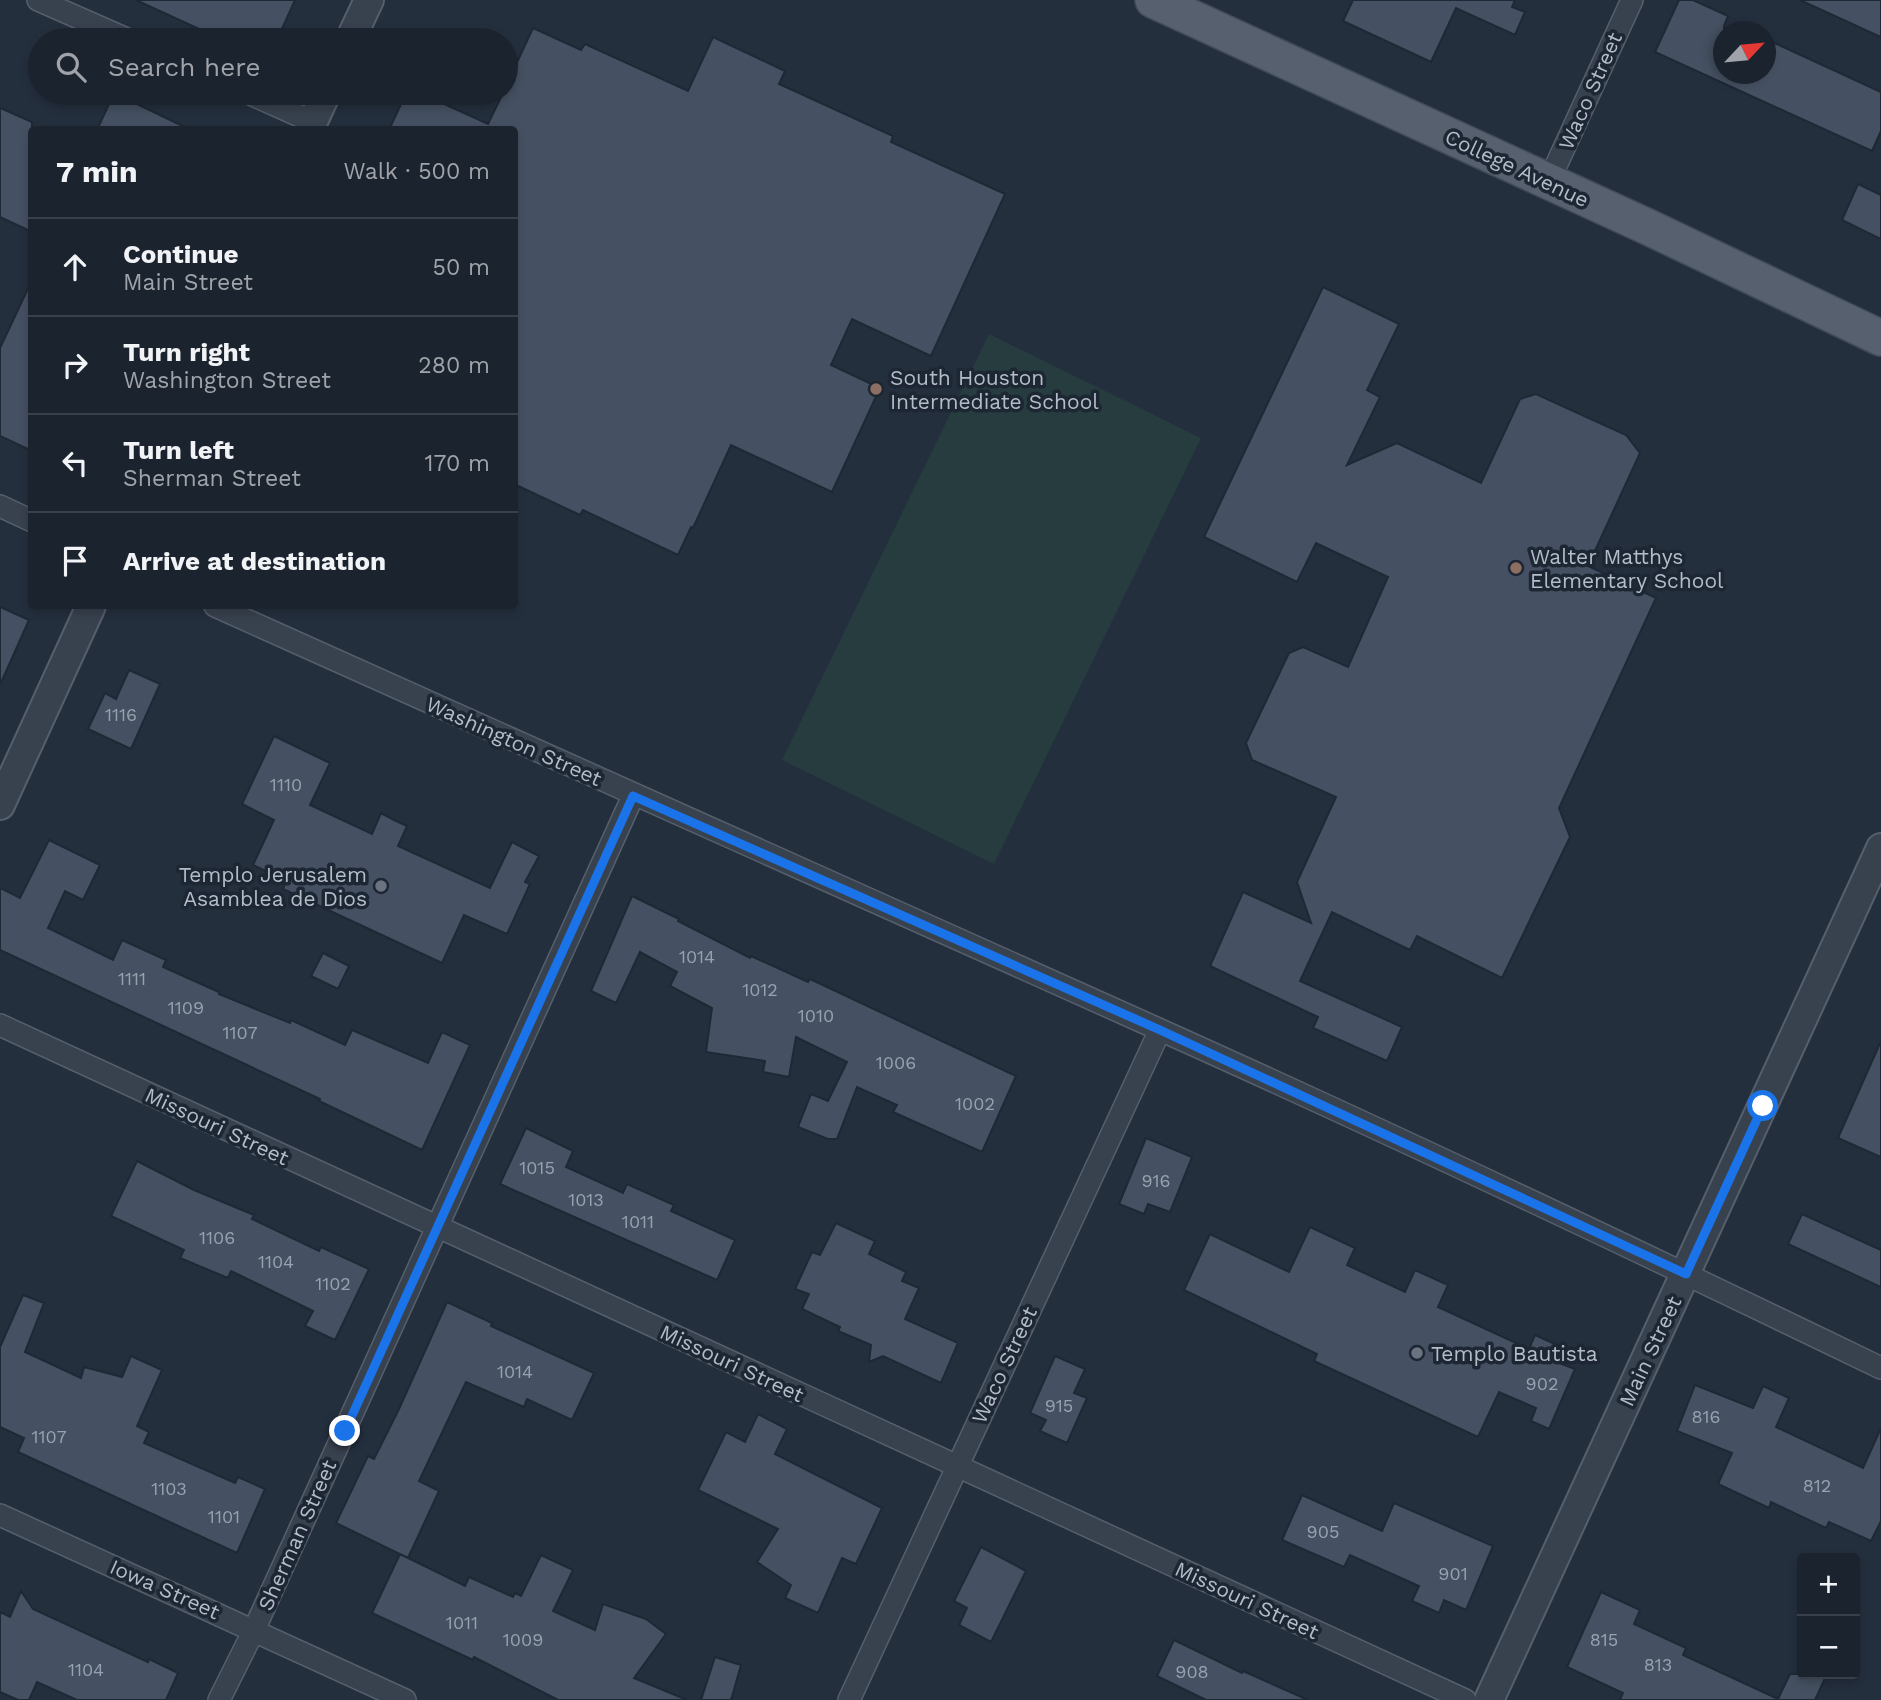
<!DOCTYPE html>
<meta charset="utf-8">
<style>
body{margin:0;font-family:"Work Sans",sans-serif;background:#242b36;color:#f1f3f6}
.controls{position:absolute;right:21px;bottom:21px;display:grid;overflow:hidden;border-radius:7px;box-shadow:0 4px 10px #0003}
.controls button{width:63px;height:63px;display:grid;place-items:center;padding:0;border:0;border-bottom:2px solid #39404a;background:#1b232e;color:#f1f3f6;font:35px sans-serif}
.compass{position:absolute;left:1713px;top:21px;width:63px;height:63px;border-radius:50%;background:#1b232e;box-shadow:0 4px 10px #0003;rotate:64deg}
.stop{position:absolute;width:21px;height:21px;margin:-16px;border:5px solid #1a73e8;border-radius:50%;background:#fff}
.stop.end{background:#1a73e8;border-color:#fff;box-shadow:0 2px 7px #0008}
.list{margin:0;padding:0;list-style:none}
h2{display:flex;justify-content:space-between;align-items:center;height:91px;margin:0;padding:0 28px;font-size:30px}
h2 small{font-size:23px;font-weight:400;color:#a0a4aa}
.list li{display:grid;grid-template-columns:46px 1fr auto;gap:21px;align-items:center;box-sizing:border-box;height:98px;padding:0 28px;border-top:2px solid #39404a}
.list b{display:block;font-size:26px;white-space:nowrap}
.list p{margin:0;font-size:23px;white-space:nowrap;color:#a0a4aa}
.list em{font-size:23px;font-style:normal;color:#a0a4aa}
.icon{flex:none;width:38px;height:38px;fill:none;stroke:currentColor;stroke-width:2;stroke-linecap:round;stroke-linejoin:round}
.map{position:relative;flex:none;width:1881px;height:1700px;overflow:hidden}
.search{position:absolute;background:#1b232e;box-shadow:0 4px 10px #0003;left:28px;top:28px;width:490px;height:77px;display:flex;align-items:center;gap:18px;box-sizing:border-box;padding:0 24px;border-radius:38px;color:#a0a4aa;font-size:26px}
.panel{position:absolute;background:#1b232e;box-shadow:0 4px 10px #0003;left:28px;top:126px;width:490px;height:483px;border-radius:7px}
.map>svg:first-child{display:block}
.green{fill:#263c3f}
.building{fill:#455162;stroke:#1f2835;stroke-width:2}
.lines{fill:none;stroke-linecap:round;stroke-linejoin:round}
.minor-casing{stroke:#565f6c;stroke-width:24}
.tertiary-casing{stroke:#565f6c;stroke-width:32}
.primary-casing{stroke:#414a57;stroke-width:38}
.minor{stroke:#38414e;stroke-width:21}
.tertiary{stroke:#38414e;stroke-width:28}
.primary{stroke:#56606e;stroke-width:35}
.route{stroke:#1a73e8;stroke-width:9}
.education-dot{fill:#8d6e63;stroke:#1d2633;stroke-width:2.5}
.worship-dot{fill:#6b7280;stroke:#1d2633;stroke-width:2.5}
.labels{text-anchor:middle;dominant-baseline:central;stroke-width:7;stroke-linejoin:round;paint-order:stroke}
.number-label{font-size:18px;fill:#98a1af}
.street-label{font-size:21px;fill:#b4bcc9;stroke:#1d2633}
.poi-label{font-size:21px;fill:#b4bcc9;stroke:#1d2633;text-anchor:start}
</style>
<div class="map">
<svg width="1881" height="1700" viewBox="0 0 1881 1700">
<rect width="100%" height="100%" fill="#242f3e"/>
<path class="green" d="M 989,334 L 1201,438 L 994,864 L 782,760 Z"/>
<path class="building" d="M 136,0 L 295,0 L 277,40 L 223,40 Z
M 1353,0 L 1515,0 L 1512,7 L 1525,12 L 1515,35 L 1456,8 L 1431,62 L 1343,21 Z
M 1679,0 L 1693,0 L 1728,16 L 1724,26 L 1724,74 L 1766,74 L 1766,39 L 1881,92 L 1881,131 L 1872,151 L 1655,52 Z
M 1800,0 L 1881,0 L 1881,37 Z
M 533,28 L 581,50 L 585,44 L 688,91 L 713,37 L 785,71 L 779,84 L 893,136 L 891,142 L 1005,194 L 931,356 L 852,319 L 831,365 L 880,388 L 832,492 L 731,445 L 693,528 L 691,527 L 678,555 L 583,510 L 580,515 L 514,484 L 514,130 L 389,130 L 406,93 L 420,93 L 488,124 L 503,93 L 506,93 L 506,86 Z
M 114,93 L 191,130 L 97,130 Z
M 0,108 L 32,122 L 32,232 L 0,217 Z
M 1858,184 L 1881,195 L 1881,239 L 1842,220 Z
M 32,280 L 32,451 L 0,436 L 0,348 Z
M 1323,287 L 1399,324 L 1367,390 L 1380,397 L 1347,465 L 1397,443 L 1481,483 L 1520,399 L 1536,394 L 1626,435 L 1640,453 L 1588,566 L 1656,598 L 1559,808 L 1570,837 L 1502,978 L 1417,936 L 1410,950 L 1332,912 L 1300,981 L 1402,1027 L 1387,1061 L 1313,1028 L 1318,1017 L 1210,966 L 1243,892 L 1311,923 L 1297,882 L 1336,797 L 1252,760 L 1246,743 L 1289,653 L 1303,647 L 1348,667 L 1388,577 L 1316,543 L 1297,582 L 1204,537 Z
M 0,607 L 29,620 L 0,685 Z
M 129,670 L 160,684 L 131,749 L 88,729 L 105,693 L 116,699 Z
M 274,736 L 330,763 L 310,805 L 372,834 L 381,813 L 394,820 L 407,826 L 398,846 L 490,888 L 512,842 L 539,856 L 525,882 L 530,884 L 507,934 L 464,915 L 442,963 L 283,889 L 286,881 L 253,865 L 274,820 L 242,804 Z
M 49,840 L 100,865 L 83,900 L 65,891 L 48,928 L 113,960 L 122,940 L 166,960 L 163,967 L 219,992 L 219,994 L 290,1023 L 291,1020 L 345,1045 L 352,1030 L 428,1063 L 442,1032 L 470,1045 L 422,1150 L 319,1101 L 320,1099 L 0,950 L 0,888 L 20,898 Z
M 632,896 L 679,919 L 678,921 L 750,958 L 751,956 L 808,982 L 810,979 L 1016,1076 L 982,1152 L 893,1112 L 897,1105 L 857,1087 L 837,1139 L 828,1139 L 798,1127 L 811,1094 L 828,1101 L 847,1062 L 796,1037 L 789,1077 L 763,1072 L 765,1061 L 706,1052 L 712,1008 L 670,986 L 677,972 L 640,952 L 616,1003 L 591,991 Z
M 323,953 L 349,966 L 338,989 L 311,976 Z
M 1881,1041 L 1881,1157 L 1838,1138 Z
M 526,1128 L 573,1151 L 566,1167 L 623,1193 L 627,1184 L 674,1205 L 671,1211 L 735,1240 L 717,1280 L 500,1184 Z
M 1146,1138 L 1192,1157 L 1170,1212 L 1148,1204 L 1144,1214 L 1119,1204 Z
M 137,1161 L 194,1190 L 254,1215 L 252,1219 L 319,1251 L 321,1247 L 369,1269 L 335,1340 L 305,1326 L 313,1311 L 231,1271 L 228,1278 L 180,1258 L 184,1250 L 111,1216 Z
M 1802,1214 L 1881,1250 L 1881,1287 L 1788,1244 Z
M 836,1223 L 875,1241 L 869,1254 L 906,1272 L 902,1281 L 919,1288 L 905,1319 L 958,1343 L 941,1383 L 883,1356 L 869,1362 L 871,1345 L 838,1331 L 840,1327 L 802,1309 L 809,1294 L 795,1289 L 812,1252 L 820,1255 Z
M 1310,1227 L 1355,1248 L 1347,1265 L 1405,1292 L 1415,1270 L 1448,1285 L 1438,1307 L 1529,1349 L 1535,1335 L 1566,1349 L 1559,1363 L 1575,1369 L 1549,1429 L 1531,1421 L 1536,1408 L 1499,1392 L 1478,1437 L 1314,1361 L 1317,1354 L 1184,1290 L 1210,1234 L 1289,1272 Z
M 23,1295 L 44,1303 L 25,1352 L 81,1378 L 84,1367 L 122,1377 L 131,1356 L 162,1370 L 137,1426 L 149,1432 L 144,1443 L 235,1483 L 238,1477 L 265,1489 L 237,1553 L 18,1452 L 24,1438 L 0,1427 L 0,1347 Z
M 447,1302 L 492,1323 L 491,1326 L 594,1373 L 572,1420 L 527,1399 L 524,1407 L 466,1382 L 419,1481 L 439,1491 L 408,1558 L 336,1523 L 368,1456 L 374,1459 L 399,1409 Z
M 1055,1356 L 1085,1369 L 1074,1393 L 1087,1398 L 1067,1443 L 1040,1431 L 1046,1420 L 1030,1413 Z
M 1695,1385 L 1753,1408 L 1763,1386 L 1789,1398 L 1776,1427 L 1863,1468 L 1881,1428 L 1881,1521 L 1871,1541 L 1829,1522 L 1826,1528 L 1771,1502 L 1769,1508 L 1718,1484 L 1732,1453 L 1677,1431 Z
M 758,1414 L 787,1429 L 775,1454 L 882,1508 L 856,1564 L 842,1558 L 818,1613 L 785,1598 L 791,1585 L 757,1562 L 778,1529 L 698,1490 L 726,1432 L 745,1442 Z
M 1302,1495 L 1382,1531 L 1394,1503 L 1493,1546 L 1466,1610 L 1444,1600 L 1439,1613 L 1412,1601 L 1419,1586 L 1350,1555 L 1344,1567 L 1282,1540 Z
M 981,1547 L 1026,1571 L 991,1642 L 959,1625 L 967,1608 L 954,1601 Z
M 400,1554 L 465,1586 L 469,1577 L 513,1597 L 515,1593 L 521,1596 L 541,1555 L 573,1570 L 553,1611 L 595,1630 L 603,1604 L 646,1619 L 666,1634 L 634,1678 L 687,1700 L 558,1700 L 474,1657 L 473,1660 L 372,1613 Z
M 21,1591 L 33,1609 L 148,1662 L 149,1659 L 178,1673 L 166,1700 L 77,1700 L 37,1682 L 29,1700 L 18,1700 L 0,1692 L 0,1612 L 10,1617 Z
M 1601,1592 L 1640,1610 L 1634,1624 L 1686,1648 L 1683,1655 L 1778,1699 L 1790,1674 L 1827,1674 L 1815,1700 L 1620,1700 L 1623,1693 L 1567,1667 Z
M 1174,1640 L 1242,1673 L 1243,1671 L 1308,1700 L 1206,1700 L 1157,1676 Z
M 715,1657 L 741,1665 L 731,1700 L 701,1700 Z"/>
<g class="lines">
<defs>
<path id="minor" d="M 38,0 L 129,40
M 248,93 L 313,122
M 1548,183 L 1632,0
M 0,506 L 32,521
M 215,606 C 527,749 842,887 1156,1028 C 1399,1137 1641,1252 1881,1368
M 0,1025 L 1465,1700
M 0,1515 L 405,1700
M 219,1700 L 254,1630 L 633,796
M 849,1700 L 1160,1030"/>
<path id="tertiary" d="M 350,40 L 369,0
M 309,130 L 326,93
M 0,805 L 91,606
M 1489,1700 L 1881,848"/>
<path id="primary" d="M 1153,0 L 1648,227 L 1881,338"/>
</defs>
<use href="#minor" class="minor-casing"/>
<use href="#tertiary" class="tertiary-casing"/>
<use href="#primary" class="primary-casing"/>
<use href="#minor" class="minor"/>
<use href="#tertiary" class="tertiary"/>
<use href="#primary" class="primary"/>
</g>
<g class="lines">
<path class="route" d="M 345,1431 L 633,796 L 1160,1030 L 1686,1274 L 1763,1106"/>
</g>
<g class="education-dot">
<circle cx="876" cy="389" r="7"/>
<circle cx="1516" cy="568" r="7"/>
</g>
<g class="worship-dot">
<circle cx="381" cy="886" r="7"/>
<circle cx="1417" cy="1353" r="7"/>
</g>
<g class="labels">
<g class="number-label">
<text x="121" y="714">1116</text>
<text x="286" y="784">1110</text>
<text x="697" y="956">1014</text>
<text x="132" y="978">1111</text>
<text x="760" y="989">1012</text>
<text x="186" y="1007">1109</text>
<text x="816" y="1015">1010</text>
<text x="240" y="1032">1107</text>
<text x="896" y="1062">1006</text>
<text x="975" y="1103">1002</text>
<text x="537" y="1167">1015</text>
<text x="1156" y="1180">916</text>
<text x="586" y="1199">1013</text>
<text x="638" y="1221">1011</text>
<text x="217" y="1237">1106</text>
<text x="276" y="1261">1104</text>
<text x="333" y="1283">1102</text>
<text x="515" y="1371">1014</text>
<text x="1542" y="1383">902</text>
<text x="1059" y="1405">915</text>
<text x="1706" y="1416">816</text>
<text x="49" y="1436">1107</text>
<text x="1817" y="1485">812</text>
<text x="169" y="1488">1103</text>
<text x="224" y="1516">1101</text>
<text x="1323" y="1531">905</text>
<text x="1453" y="1573">901</text>
<text x="462" y="1622">1011</text>
<text x="523" y="1639">1009</text>
<text x="1604" y="1639">815</text>
<text x="1658" y="1664">813</text>
<text x="86" y="1669">1104</text>
<text x="1192" y="1671">908</text>
</g>
<g class="street-label">
<text transform="translate(1590 91) rotate(-66)">Waco Street</text>
<text transform="translate(1517 168) rotate(25)">College Avenue</text>
<text transform="translate(514 741) rotate(24)">Washington Street</text>
<text transform="translate(217 1126) rotate(25)">Missouri Street</text>
<text transform="translate(1650 1351) rotate(-65)">Main Street</text>
<text transform="translate(732 1363) rotate(25)">Missouri Street</text>
<text transform="translate(1004 1365) rotate(-65)">Waco Street</text>
<text transform="translate(297 1535) rotate(-66)">Sherman Street</text>
<text transform="translate(165 1589) rotate(24)">Iowa Street</text>
<text transform="translate(1247 1600) rotate(25)">Missouri Street</text>
</g>
<g class="poi-label">
<text x="890" y="377">South Houston<tspan x="890" dy="24">Intermediate School</tspan></text>
<text x="1530" y="556">Walter Matthys<tspan x="1530" dy="24">Elementary School</tspan></text>
<text x="367" y="874" text-anchor="end">Templo Jerusalem<tspan x="367" dy="24">Asamblea de Dios</tspan></text>
<text x="1431" y="1353">Templo Bautista</text>
</g>
</g>
</svg>
<div class="controls">
<button>+</button>
<button>−</button>
</div>
<svg class="compass" viewBox="-18 -18 36 36"><path d="M0-13l5 13h-10z" fill="#e53935"/><path d="M0 13l5-13h-10z" fill="#a0a4aa"/></svg>
<div class="stop" style="left:1763px;top:1106px"></div>
<div class="stop end" style="left:345px;top:1431px"></div>
<div class="search"><svg class="icon" aria-label="search" viewBox="0 0 24 24"><circle cx="10" cy="10" r="6"/><path d="M15 15l6 6"/></svg>Search here</div>
<section class="panel">
<h2>7 min<small>Walk · 500 m</small></h2>
<ul class="list">
<li><svg class="icon" aria-label="ahead" viewBox="0 0 24 24"><path d="M12 20V5M6 11l6-6 6 6"/></svg><div><b>Continue</b><p>Main Street</p></div><em>50 m</em></li>
<li><svg class="icon" aria-label="right" viewBox="0 0 24 24"><path d="M7 20v-9h11M14 6l5 5-5 5"/></svg><div><b>Turn right</b><p>Washington Street</p></div><em>280 m</em></li>
<li><svg class="icon" aria-label="left" viewBox="0 0 24 24"><path d="M17 20v-9H6M10 6l-5 5 5 5"/></svg><div><b>Turn left</b><p>Sherman Street</p></div><em>170 m</em></li>
<li><svg class="icon" aria-label="arrive" viewBox="0 0 24 24"><path d="M6 21V4h12l-3 4 3 4H6"/></svg><div><b>Arrive at destination</b></div></li>
</ul>
</section>
</div>
